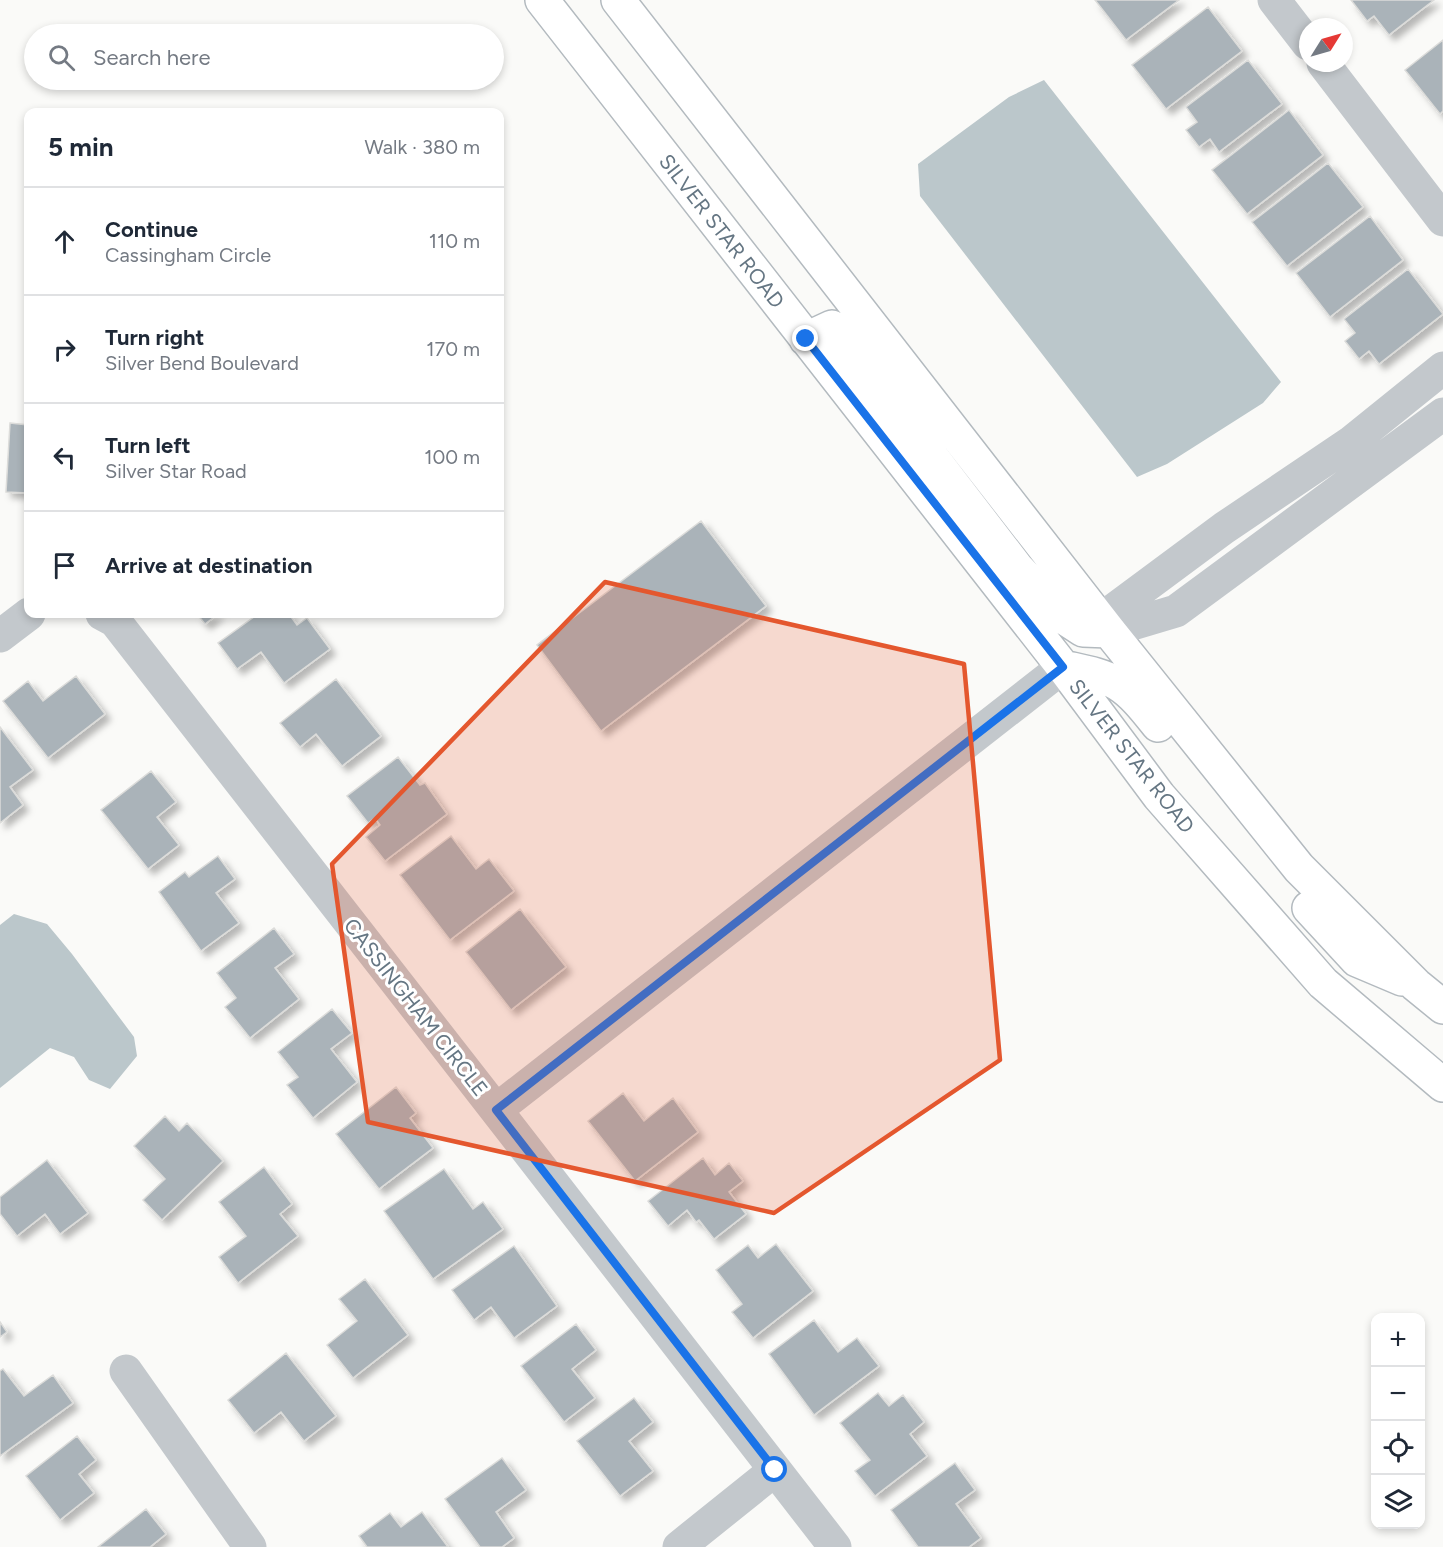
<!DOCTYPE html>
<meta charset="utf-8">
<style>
body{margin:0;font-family:Figtree,sans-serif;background:#f2f2f3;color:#1f2937}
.controls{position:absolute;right:18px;bottom:18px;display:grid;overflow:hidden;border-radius:12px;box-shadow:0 3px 9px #0003}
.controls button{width:54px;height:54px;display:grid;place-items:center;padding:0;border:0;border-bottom:2px solid #e0e1e3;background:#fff;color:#1f2937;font:30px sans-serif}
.compass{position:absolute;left:1299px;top:18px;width:54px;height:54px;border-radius:50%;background:#fff;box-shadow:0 3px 9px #0003;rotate:53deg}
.stop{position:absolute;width:18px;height:18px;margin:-14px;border:4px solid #1a73e8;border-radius:50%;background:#fff}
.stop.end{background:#1a73e8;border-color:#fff;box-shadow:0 2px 6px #0008}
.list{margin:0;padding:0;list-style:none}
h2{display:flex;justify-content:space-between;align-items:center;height:78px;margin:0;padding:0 24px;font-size:26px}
h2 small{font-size:20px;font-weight:400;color:#747a83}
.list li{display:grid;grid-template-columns:39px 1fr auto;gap:18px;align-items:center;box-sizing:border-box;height:108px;padding:0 24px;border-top:2px solid #e0e1e3}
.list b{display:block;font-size:22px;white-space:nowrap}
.list p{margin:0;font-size:20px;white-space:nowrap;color:#747a83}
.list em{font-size:20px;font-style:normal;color:#747a83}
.icon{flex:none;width:33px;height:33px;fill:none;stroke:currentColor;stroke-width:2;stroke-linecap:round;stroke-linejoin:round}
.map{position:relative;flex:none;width:1443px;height:1547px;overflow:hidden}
.search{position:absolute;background:#fff;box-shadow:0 3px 9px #0003;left:24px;top:24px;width:480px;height:66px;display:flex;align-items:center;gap:15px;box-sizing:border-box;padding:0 21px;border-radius:33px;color:#747a83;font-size:22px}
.panel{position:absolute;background:#fff;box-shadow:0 3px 9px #0003;left:24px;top:108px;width:480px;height:510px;border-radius:12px}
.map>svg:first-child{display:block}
.water{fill:#bbc7cb}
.building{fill:#aab3b9;stroke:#dcdcda;stroke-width:1.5;filter:url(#shadow)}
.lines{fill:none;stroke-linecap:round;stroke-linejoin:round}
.secondary-casing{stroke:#b3babf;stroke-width:36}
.minor{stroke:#c3c8cc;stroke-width:33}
.secondary{stroke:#fff;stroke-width:33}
.route{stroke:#1a73e8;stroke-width:8}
.marked{fill:#e4572e;fill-opacity:0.2;stroke:#e4572e;stroke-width:4.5;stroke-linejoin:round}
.labels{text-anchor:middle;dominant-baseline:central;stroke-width:6;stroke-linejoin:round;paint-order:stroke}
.street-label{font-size:21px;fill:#657683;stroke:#fff}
</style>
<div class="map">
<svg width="1443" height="1547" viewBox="0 0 1443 1547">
<defs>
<filter id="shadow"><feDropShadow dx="5.5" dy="5.5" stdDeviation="3" flood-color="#0004"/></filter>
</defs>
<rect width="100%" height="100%" fill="#fafaf8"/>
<path class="water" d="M 1044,80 L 1281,382 L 1263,403 L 1167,464 L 1137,477 L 920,196 L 918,164 L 1009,97 Z
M 14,914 L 47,924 L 72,954 L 134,1037 L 137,1056 L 110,1089 L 89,1080 L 74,1057 L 50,1048 L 0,1088 L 0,925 Z"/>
<path class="building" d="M 1095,0 L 1179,0 L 1126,40 Z
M 1351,0 L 1434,0 L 1389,35 L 1374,16 L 1367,21 Z
M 1208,7 L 1242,51 L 1166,109 L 1132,65 Z
M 1443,40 L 1443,111 L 1440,114 L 1405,70 Z
M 1248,60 L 1282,104 L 1219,152 L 1210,139 L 1199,147 L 1186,130 L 1197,122 L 1186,107 Z
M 1289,110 L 1323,155 L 1247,214 L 1212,170 Z
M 1328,163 L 1363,207 L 1287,266 L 1252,222 Z
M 1370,216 L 1403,260 L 1330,317 L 1296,273 Z
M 1408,269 L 1443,314 L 1379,364 L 1369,351 L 1359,359 L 1345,341 L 1355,333 L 1344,319 Z
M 10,423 L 28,425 L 28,493 L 6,492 Z
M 701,521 L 766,606 L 601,731 L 537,645 Z
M 197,614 L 218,614 L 205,624 Z
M 258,614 L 289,614 L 297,625 L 307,618 L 330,649 L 284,683 L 261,652 L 237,669 L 218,643 Z
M 76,676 L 105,714 L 48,758 L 3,701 L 28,681 L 43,701 Z
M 336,679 L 381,736 L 342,766 L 316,734 L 300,747 L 280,723 Z
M 0,727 L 33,770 L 10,787 L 23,805 L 0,823 Z
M 398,757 L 420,785 L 425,783 L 447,814 L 385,861 L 366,837 L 380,825 L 375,818 L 368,823 L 347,796 Z
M 151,771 L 176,802 L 157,817 L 179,845 L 148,869 L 101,810 Z
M 451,836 L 476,869 L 489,859 L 514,891 L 450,940 L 400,875 Z
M 218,856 L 235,879 L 216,893 L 239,923 L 201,951 L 159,892 L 185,872 L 189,877 Z
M 520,909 L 566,967 L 511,1010 L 466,952 Z
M 274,928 L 294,954 L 275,968 L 299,999 L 250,1038 L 225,1007 L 236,998 L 217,973 Z
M 332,1009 L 352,1033 L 331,1049 L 357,1082 L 313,1118 L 287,1085 L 298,1077 L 278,1052 Z
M 396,1087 L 416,1113 L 410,1118 L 433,1148 L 379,1189 L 336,1134 Z
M 623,1093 L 644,1121 L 673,1098 L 698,1132 L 635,1181 L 588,1121 Z
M 165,1116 L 179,1131 L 187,1123 L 223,1161 L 162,1220 L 143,1200 L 165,1179 L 134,1146 Z
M 703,1158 L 715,1175 L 729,1163 L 743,1181 L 729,1192 L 746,1214 L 714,1239 L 699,1220 L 696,1222 L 687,1210 L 668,1226 L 648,1201 Z
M 47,1160 L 88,1213 L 60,1234 L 45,1214 L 17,1236 L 0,1214 L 0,1197 Z
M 264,1167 L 292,1204 L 280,1214 L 298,1236 L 238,1283 L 219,1257 L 246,1236 L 219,1202 Z
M 444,1169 L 473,1209 L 483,1202 L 503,1229 L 433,1279 L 384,1211 Z
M 776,1244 L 813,1291 L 753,1338 L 732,1312 L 742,1304 L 716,1270 L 748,1245 L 758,1258 Z
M 514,1246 L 557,1306 L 514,1338 L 491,1307 L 474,1320 L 452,1290 Z
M 365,1279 L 408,1335 L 353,1378 L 327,1345 L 357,1321 L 339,1299 Z
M 814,1320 L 838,1352 L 857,1338 L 879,1366 L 814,1415 L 769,1354 Z
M 0,1322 L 7,1332 L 0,1337 Z
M 576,1324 L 596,1350 L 572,1369 L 595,1398 L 564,1422 L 521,1366 Z
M 286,1353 L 336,1416 L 304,1441 L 281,1412 L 254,1433 L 228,1400 Z
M 3,1369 L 24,1396 L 53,1375 L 73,1403 L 0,1456 L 0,1371 Z
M 878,1393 L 889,1406 L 903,1395 L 924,1422 L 910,1434 L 927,1456 L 875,1496 L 855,1471 L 870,1460 L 840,1423 Z
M 634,1398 L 653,1422 L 629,1441 L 653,1471 L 620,1496 L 577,1441 Z
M 77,1436 L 96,1460 L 79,1474 L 94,1493 L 60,1520 L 26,1476 Z
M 502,1458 L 526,1490 L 496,1512 L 514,1538 L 502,1547 L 480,1547 L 445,1499 Z
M 955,1463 L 975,1490 L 956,1504 L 981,1538 L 969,1547 L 918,1547 L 891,1510 Z
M 146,1509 L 166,1534 L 150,1547 L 98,1547 Z
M 422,1512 L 448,1547 L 367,1547 L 359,1536 L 390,1513 L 401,1527 Z"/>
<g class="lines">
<defs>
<path id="secondary" d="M 542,0 L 1063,667 L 1159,796 L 1323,983 L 1443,1085
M 618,0 L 1109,631 L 1299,868 L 1416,985 L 1443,1007
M 806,339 L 832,327 L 1017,568 L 1063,617 L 1083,630 L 1109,631
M 1063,667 C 1080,671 1101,674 1118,684 C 1134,694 1146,710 1158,725
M 1309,908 L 1357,960 L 1402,979"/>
</defs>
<use href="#secondary" class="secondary-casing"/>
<path class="minor" d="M 1274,0 L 1308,44
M 1323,63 L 1443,220
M 102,614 L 115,621 L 496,1110 L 835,1547
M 1100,620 L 1224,528 L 1350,443 L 1443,368
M 1109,631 L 1176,611 L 1443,414
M 0,636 L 29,614
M 496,1110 L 1063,667
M 126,1371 L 250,1547
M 679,1547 L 775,1470"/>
<use href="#secondary" class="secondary"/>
</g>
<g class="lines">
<path class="route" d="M 775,1470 L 496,1110 L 1063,667 L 806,339"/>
</g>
<path class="marked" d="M 605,582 L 964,664 L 1000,1060 L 774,1213 L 368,1122 L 332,864 Z"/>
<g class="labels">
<g class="street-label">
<text transform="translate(722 231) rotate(52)">SILVER STAR ROAD</text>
<text transform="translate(1132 756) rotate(52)">SILVER STAR ROAD</text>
<text transform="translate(416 1007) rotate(52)">CASSINGHAM CIRCLE</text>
</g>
</g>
</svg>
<div class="controls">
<button>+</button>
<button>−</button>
<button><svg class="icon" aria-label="locate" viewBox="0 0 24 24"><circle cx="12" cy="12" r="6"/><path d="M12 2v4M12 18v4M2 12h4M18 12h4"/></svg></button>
<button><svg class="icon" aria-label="layers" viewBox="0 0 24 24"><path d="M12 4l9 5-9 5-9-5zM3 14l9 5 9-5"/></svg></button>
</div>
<svg class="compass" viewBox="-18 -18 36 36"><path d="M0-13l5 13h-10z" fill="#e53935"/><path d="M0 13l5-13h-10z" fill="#747a83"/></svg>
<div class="stop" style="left:775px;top:1470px"></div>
<div class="stop end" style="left:806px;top:339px"></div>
<div class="search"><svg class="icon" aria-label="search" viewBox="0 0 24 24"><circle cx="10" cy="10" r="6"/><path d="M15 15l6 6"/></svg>Search here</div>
<section class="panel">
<h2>5 min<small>Walk · 380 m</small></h2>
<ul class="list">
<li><svg class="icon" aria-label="ahead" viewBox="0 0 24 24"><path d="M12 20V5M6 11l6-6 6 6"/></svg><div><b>Continue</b><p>Cassingham Circle</p></div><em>110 m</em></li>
<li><svg class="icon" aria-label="right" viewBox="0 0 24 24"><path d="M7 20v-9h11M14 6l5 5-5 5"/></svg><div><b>Turn right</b><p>Silver Bend Boulevard</p></div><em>170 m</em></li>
<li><svg class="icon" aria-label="left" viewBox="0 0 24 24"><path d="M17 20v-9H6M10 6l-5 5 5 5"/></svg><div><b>Turn left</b><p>Silver Star Road</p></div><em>100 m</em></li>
<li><svg class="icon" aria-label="arrive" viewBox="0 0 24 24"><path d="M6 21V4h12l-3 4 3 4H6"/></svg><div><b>Arrive at destination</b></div></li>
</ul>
</section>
</div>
